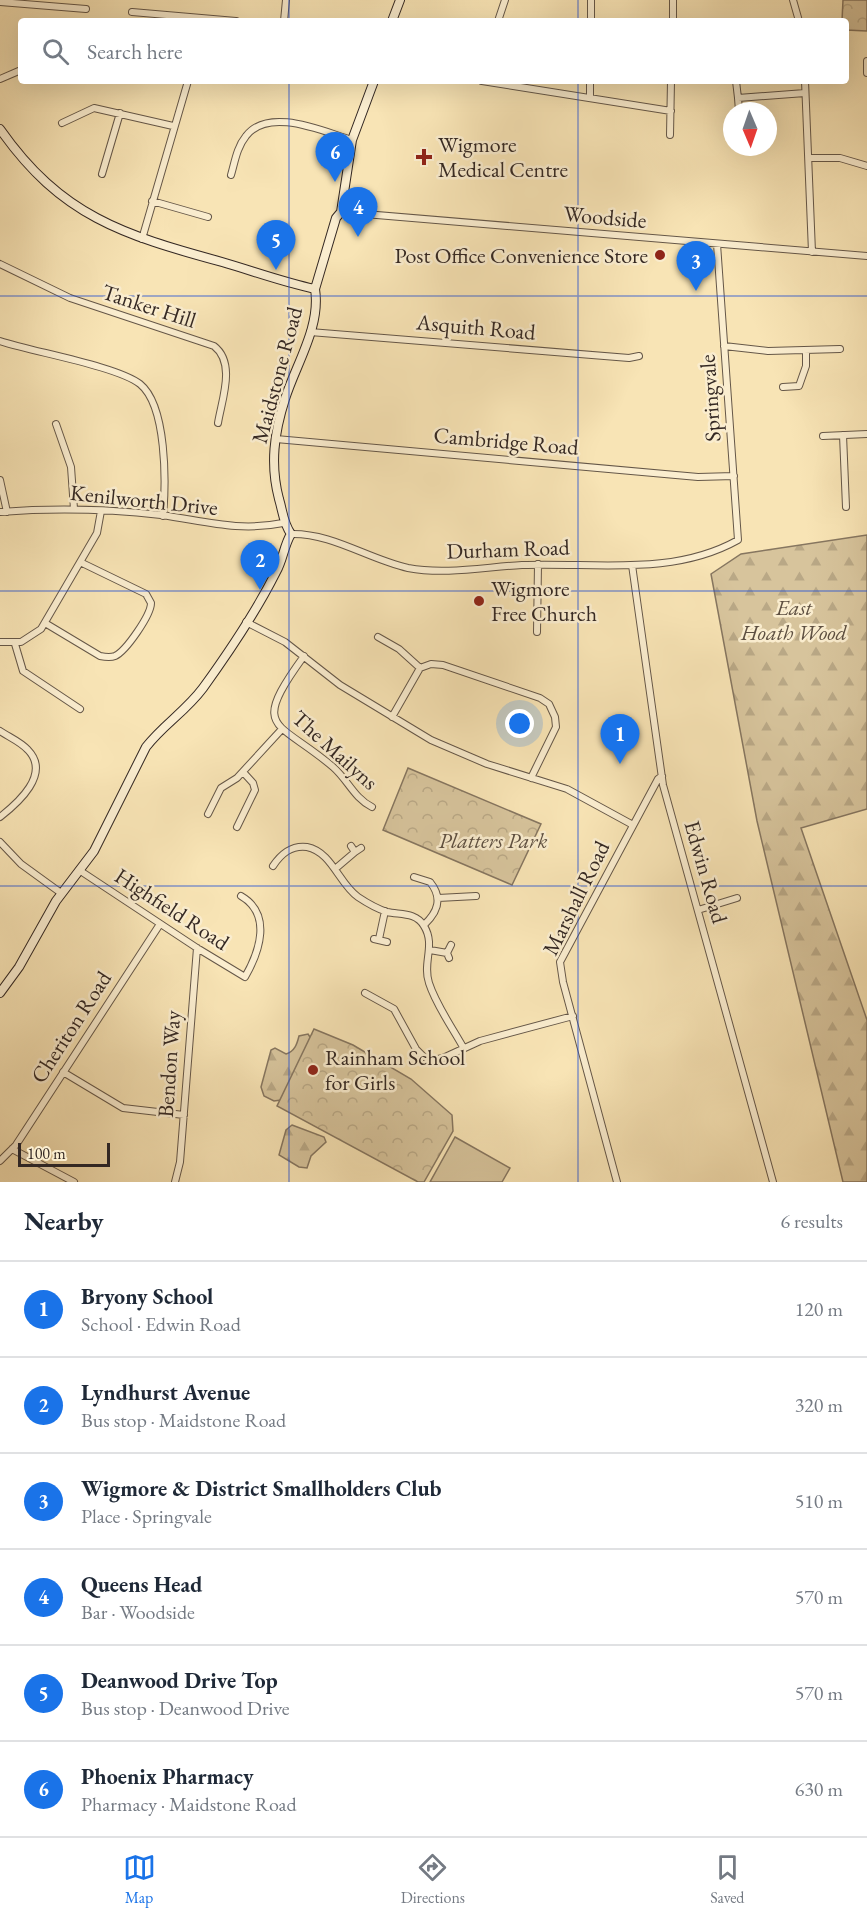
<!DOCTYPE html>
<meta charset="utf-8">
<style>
body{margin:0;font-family:"EB Garamond",serif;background:#f6f6f7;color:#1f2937}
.compass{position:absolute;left:723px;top:102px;width:54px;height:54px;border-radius:50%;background:#fff;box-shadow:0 6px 24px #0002;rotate:178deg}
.scale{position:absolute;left:18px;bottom:15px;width:92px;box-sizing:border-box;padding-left:6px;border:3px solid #342823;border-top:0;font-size:16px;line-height:21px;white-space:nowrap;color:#342823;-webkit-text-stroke:4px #faedcf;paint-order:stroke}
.you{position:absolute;left:520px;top:724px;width:21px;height:21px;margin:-15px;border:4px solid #fff;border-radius:50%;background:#1a73e8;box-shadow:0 0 0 9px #1a73e833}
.badge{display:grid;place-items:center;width:39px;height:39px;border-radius:50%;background:#1a73e8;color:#fff;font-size:20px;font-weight:700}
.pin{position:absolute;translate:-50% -50px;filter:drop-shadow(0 2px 3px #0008)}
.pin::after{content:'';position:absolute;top:32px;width:21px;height:18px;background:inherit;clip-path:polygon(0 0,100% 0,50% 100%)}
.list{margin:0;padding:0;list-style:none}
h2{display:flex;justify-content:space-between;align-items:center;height:78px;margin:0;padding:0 24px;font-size:26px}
h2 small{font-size:20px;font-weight:400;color:#747a83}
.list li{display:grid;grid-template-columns:39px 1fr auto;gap:18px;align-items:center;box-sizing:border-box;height:96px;padding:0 24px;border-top:2px solid #e0e1e3}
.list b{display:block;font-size:22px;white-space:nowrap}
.list p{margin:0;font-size:20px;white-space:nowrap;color:#747a83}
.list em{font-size:20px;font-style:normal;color:#747a83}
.icon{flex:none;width:33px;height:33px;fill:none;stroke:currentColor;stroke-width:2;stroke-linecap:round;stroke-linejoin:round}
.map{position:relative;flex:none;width:867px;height:1182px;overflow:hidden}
.search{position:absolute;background:#fff;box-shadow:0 6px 24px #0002;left:18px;right:18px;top:18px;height:66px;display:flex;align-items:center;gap:15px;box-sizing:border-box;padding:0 21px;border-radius:6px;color:#747a83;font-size:22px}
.sheet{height:654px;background:#fff}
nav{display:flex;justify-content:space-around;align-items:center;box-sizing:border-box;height:84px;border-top:2px solid #e0e1e3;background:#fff;font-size:16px;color:#747a83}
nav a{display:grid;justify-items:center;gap:3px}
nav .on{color:#1a73e8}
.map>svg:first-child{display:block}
.forest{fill:url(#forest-firs);stroke:#867660;stroke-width:1.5}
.park{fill:url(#park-crowns);stroke:#867660;stroke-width:1.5}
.garden{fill:#d7c49c;stroke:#867660;stroke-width:1.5}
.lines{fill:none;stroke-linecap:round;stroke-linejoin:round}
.street-casing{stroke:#655748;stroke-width:8}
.secondary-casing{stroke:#342823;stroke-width:10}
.street{stroke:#faedcf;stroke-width:6}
.secondary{stroke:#faedcf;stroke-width:8}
.grid{fill:none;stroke:#1d4ed8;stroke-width:1.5;stroke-opacity:0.55}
.poi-dot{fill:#8f2418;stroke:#faedcf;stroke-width:2}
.labels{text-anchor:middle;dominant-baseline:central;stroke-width:5;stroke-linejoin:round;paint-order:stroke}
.poi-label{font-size:22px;fill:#342823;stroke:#faedcf;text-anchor:start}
.street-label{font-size:22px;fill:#342823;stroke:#faedcf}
.park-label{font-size:22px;font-style:italic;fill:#5d4f41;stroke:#faedcf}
</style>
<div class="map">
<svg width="867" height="1182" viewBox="0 0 867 1182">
<defs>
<pattern id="forest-firs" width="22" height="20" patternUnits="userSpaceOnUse" patternTransform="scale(1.5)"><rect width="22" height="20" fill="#d7c49c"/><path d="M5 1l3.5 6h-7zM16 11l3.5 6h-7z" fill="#b9a886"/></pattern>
<pattern id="park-crowns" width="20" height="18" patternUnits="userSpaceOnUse" patternTransform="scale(1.5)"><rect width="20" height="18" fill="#d7c49c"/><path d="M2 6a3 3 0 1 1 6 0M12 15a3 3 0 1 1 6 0" fill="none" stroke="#b9a886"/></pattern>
</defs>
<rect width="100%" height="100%" fill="#f8e4b5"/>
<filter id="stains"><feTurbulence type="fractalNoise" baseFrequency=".00333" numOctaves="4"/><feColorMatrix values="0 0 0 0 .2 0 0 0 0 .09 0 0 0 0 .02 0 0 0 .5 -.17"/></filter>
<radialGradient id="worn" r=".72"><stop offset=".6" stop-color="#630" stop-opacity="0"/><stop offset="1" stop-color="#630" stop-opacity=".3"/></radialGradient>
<path class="forest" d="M 867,535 L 867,809 L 801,828 L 867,1020 L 867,1182 L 843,1182 L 757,821 L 711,574 L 741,554 Z
M 308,1034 L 312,1040 L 281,1100 L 274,1101 L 264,1096 L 261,1087 L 271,1050 L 275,1048 L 286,1054 C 295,1051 297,1044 299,1036 Z
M 292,1125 L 324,1137 L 326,1142 L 311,1156 L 307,1168 L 299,1167 L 279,1155 L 286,1130 Z"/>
<path class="park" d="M 843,0 L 867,0 L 867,31 L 846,30 L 846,21 L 842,21 Z
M 408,768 L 541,824 L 512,885 L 383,830 Z
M 314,1029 L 353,1045 L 411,1079 L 452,1115 L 453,1131 L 424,1182 L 418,1182 L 277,1106 Z"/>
<path class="garden" d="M 455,1137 L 510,1168 L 502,1182 L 430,1182 Z"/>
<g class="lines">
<defs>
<path id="street" d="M 793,0 L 799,21
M 0,2 L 86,9
M 132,12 L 236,21
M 284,21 L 286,0
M 498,21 L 505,0
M 591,21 L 591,0
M 673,21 L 673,0
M 867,61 L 867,73
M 0,79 L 21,70
M 482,81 L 671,111
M 736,81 L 738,98
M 805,81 L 812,252
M 590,98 L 590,81
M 739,111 L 738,98 L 805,93
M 62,123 L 94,108 L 173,126
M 670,135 L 671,81
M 809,158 L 840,158 L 867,166
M 102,174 L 120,113
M 231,175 C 235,161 237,147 246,136 C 269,106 324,132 352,140
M 152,201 L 208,217
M 341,212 L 867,256
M 142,239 L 188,81
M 0,264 L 70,298 L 214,346 C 236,363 222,399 218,423
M 310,332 L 629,358 L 639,356
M 0,341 C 33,352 117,366 140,384 C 167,406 166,483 163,516
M 724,346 L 768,351 L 840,349
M 783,387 L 799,386 L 806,366 L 806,350
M 56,424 L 71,467 L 74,509
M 843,435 L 846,507
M 823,436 L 867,434
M 276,439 L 698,477 L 734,476
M 0,480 L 7,512
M 0,512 C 54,508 107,509 161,515 C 205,521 238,532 283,523
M 291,534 C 332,533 368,559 408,568 C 445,575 485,567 522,565 C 594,562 672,577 738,540 L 717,244
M 632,565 L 663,785 L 773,1182
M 246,622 L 285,642 L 340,685 L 431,740 L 487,764 L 567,789 L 633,825
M 45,623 L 100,656 C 105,657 110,658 115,656 C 126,651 151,615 151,603 L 146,594 L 80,562
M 537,632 L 538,564
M 378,637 L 399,649 L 420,668
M 0,642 L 21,642 L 41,629 L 97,533 L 101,511
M 15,644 L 23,671 L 80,709
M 304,656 C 249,732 277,719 333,767 C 348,780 354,798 372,807
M 392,717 L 420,668 L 431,664 L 443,665 L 540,698 L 549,704 L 555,717 L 556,727 L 531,778
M 0,731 C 9,737 21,742 28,750 C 51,774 18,803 0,817
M 208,814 L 221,788 L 237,778 L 282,729
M 237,827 L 255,790 L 253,783 L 243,772
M 0,842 L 21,864 L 61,893
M 351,846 L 355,852 L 361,848
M 273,866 C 281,854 291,845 307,847 C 332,852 339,884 358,897 C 367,903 378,909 387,912 C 400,915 416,912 424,926 C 436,945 422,963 429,983 C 436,1005 452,1027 463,1047
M 335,869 L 355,852
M 79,870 L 197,948 L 245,977 C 260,951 272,914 241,896
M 414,877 L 430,882 C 443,898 438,912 424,925
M 438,898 L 476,896
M 698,910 L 737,898
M 374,939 L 387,942
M 379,939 L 385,911
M 430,950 L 447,953
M 449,958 L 447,953 L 451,945
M 365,993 L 394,1009 L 416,1049 L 424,1057 L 433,1060 L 443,1058 L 480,1041 L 573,1016
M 63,1072 L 123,1108 L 184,1115
M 12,1149 L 74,1182
M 0,1161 L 16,1145 L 160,924
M 175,1182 L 180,1162 L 197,948
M 617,1182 L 563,982 L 560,962 L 658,779 L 662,776"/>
<path id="secondary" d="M 392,21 L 400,0
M 0,129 C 61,216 123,235 222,262 C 253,271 283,282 315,289
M 0,993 L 19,967 L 56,901 L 94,851 L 146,747 C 163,725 186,711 203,688 C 229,652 256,612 276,572 C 283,560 284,545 291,534 C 283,523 283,512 279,499 C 270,465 274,433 285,399 C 296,364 321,327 315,289 L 336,218 L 341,212 L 352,140 L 374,81"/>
</defs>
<use href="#street" class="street-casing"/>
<use href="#secondary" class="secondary-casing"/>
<use href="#street" class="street"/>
<use href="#secondary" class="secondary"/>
</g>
<path class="grid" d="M 289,0 L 289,21M 578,0 L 578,21M 289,81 L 289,1182M 578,81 L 578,1182M 0,296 L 867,296M 0,591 L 867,591M 0,886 L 867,886"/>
<g class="poi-dot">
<path d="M421 148h6v6h6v6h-6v6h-6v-6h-6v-6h6z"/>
<circle cx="660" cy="255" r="6"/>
<circle cx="479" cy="601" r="6"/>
<circle cx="313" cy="1070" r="6"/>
</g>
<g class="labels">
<g class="poi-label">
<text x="438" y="144">Wigmore<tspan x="438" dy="25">Medical Centre</tspan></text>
<text x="648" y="255" text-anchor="end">Post Office Convenience Store</text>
<text x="491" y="588">Wigmore<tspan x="491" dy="25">Free Church</tspan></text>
<text x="325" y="1057">Rainham School<tspan x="325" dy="25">for Girls</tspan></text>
</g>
<g class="street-label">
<text transform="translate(605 217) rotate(5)">Woodside</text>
<text transform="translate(149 306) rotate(18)">Tanker Hill</text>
<text transform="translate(476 327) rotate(5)">Asquith Road</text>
<text transform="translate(277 375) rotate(-75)">Maidstone Road</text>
<text transform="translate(710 398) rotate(-94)">Springvale</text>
<text transform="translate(506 441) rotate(5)">Cambridge Road</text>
<text transform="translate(144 500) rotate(6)">Kenilworth Drive</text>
<text transform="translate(508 549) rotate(-2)">Durham Road</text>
<text transform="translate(335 750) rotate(42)">The Mailyns</text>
<text transform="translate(706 872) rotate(74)">Edwin Road</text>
<text transform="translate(576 898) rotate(-64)">Marshall Road</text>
<text transform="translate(172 909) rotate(33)">Highfield Road</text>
<text transform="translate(71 1027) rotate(-57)">Cheriton Road</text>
<text transform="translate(169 1064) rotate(-86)">Bendon Way</text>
</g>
<g class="park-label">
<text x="794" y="607">East<tspan x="794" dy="25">Hoath Wood</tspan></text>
<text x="493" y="840">Platters Park</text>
</g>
</g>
<rect width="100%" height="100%" filter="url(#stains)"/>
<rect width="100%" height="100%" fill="url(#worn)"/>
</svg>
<svg class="compass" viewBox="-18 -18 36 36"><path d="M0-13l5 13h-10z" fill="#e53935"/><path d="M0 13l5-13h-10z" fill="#747a83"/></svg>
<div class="scale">100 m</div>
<div class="you"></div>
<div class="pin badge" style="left:620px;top:764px">1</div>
<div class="pin badge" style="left:260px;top:590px">2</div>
<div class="pin badge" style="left:696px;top:291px">3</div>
<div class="pin badge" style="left:358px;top:237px">4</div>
<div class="pin badge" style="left:276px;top:270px">5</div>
<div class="pin badge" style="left:335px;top:182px">6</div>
<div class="search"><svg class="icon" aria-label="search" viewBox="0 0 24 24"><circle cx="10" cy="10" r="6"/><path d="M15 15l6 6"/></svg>Search here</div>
</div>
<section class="sheet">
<h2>Nearby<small>6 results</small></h2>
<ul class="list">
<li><span class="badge">1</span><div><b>Bryony School</b><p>School · Edwin Road</p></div><em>120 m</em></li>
<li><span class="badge">2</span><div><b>Lyndhurst Avenue</b><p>Bus stop · Maidstone Road</p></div><em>320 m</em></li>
<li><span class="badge">3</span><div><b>Wigmore &amp; District Smallholders Club</b><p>Place · Springvale</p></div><em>510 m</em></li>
<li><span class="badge">4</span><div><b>Queens Head</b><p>Bar · Woodside</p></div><em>570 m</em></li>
<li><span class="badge">5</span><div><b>Deanwood Drive Top</b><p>Bus stop · Deanwood Drive</p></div><em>570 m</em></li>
<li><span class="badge">6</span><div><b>Phoenix Pharmacy</b><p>Pharmacy · Maidstone Road</p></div><em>630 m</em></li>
</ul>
</section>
<nav>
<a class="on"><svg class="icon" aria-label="map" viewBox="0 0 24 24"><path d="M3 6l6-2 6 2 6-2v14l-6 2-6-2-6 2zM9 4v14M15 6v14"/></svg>Map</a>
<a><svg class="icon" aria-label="directions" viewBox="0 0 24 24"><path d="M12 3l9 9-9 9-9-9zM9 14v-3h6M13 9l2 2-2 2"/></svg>Directions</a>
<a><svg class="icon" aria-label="saved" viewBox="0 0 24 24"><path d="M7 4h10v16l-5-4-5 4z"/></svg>Saved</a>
</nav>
